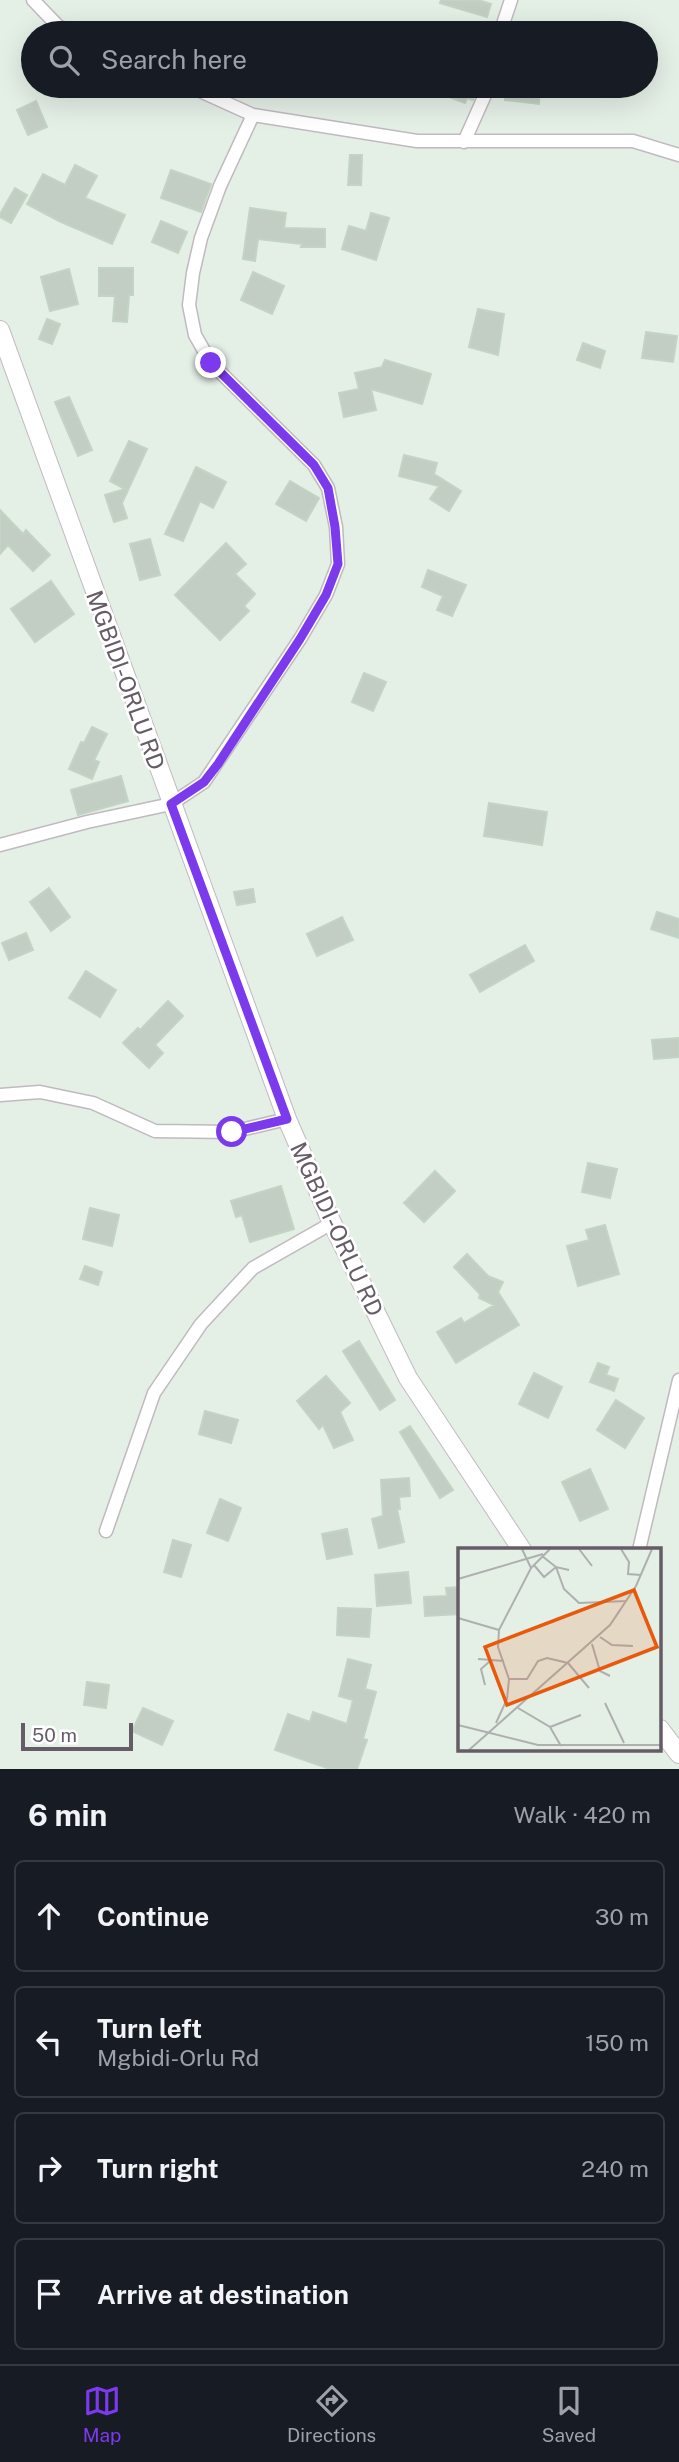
<!DOCTYPE html>
<meta charset="utf-8">
<style>
body{margin:0;font-family:"Public Sans",sans-serif;background:#242831;color:#f1f3f6}
.scale{position:absolute;left:21px;bottom:18px;width:112px;box-sizing:border-box;padding-left:7px;border:4px solid #655c65;border-top:0;font-size:19px;line-height:24px;white-space:nowrap;color:#655c65;-webkit-text-stroke:5px #fff;paint-order:stroke}
.stop{position:absolute;width:21px;height:21px;margin:-16px;border:5px solid #7c3aed;border-radius:50%;background:#fff}
.stop.end{background:#7c3aed;border-color:#fff;box-shadow:0 2px 7px #0008}
.list{margin:0;padding:0;list-style:none}
h2{display:flex;justify-content:space-between;align-items:center;height:91px;margin:0;padding:0 28px;font-size:30px}
h2 small{font-size:23px;font-weight:400;color:#9ea1a6}
.list li{display:grid;grid-template-columns:46px 1fr auto;gap:21px;align-items:center;box-sizing:border-box;height:112px;margin:0 14px 14px;padding:0 14px;border:2px solid #363941;border-radius:10px}
.list b{display:block;font-size:26px;white-space:nowrap}
.list p{margin:0;font-size:23px;white-space:nowrap;color:#9ea1a6}
.list em{font-size:23px;font-style:normal;color:#9ea1a6}
.icon{flex:none;width:38px;height:38px;fill:none;stroke:currentColor;stroke-width:2;stroke-linecap:round;stroke-linejoin:round}
.map{position:relative;flex:none;width:679px;height:1769px;overflow:hidden}
.search{position:absolute;background:#171b24;box-shadow:0 7px 28px #0002;left:21px;right:21px;top:21px;height:77px;display:flex;align-items:center;gap:18px;box-sizing:border-box;padding:0 24px;border-radius:38px;color:#9ea1a6;font-size:26px}
.sheet{height:595px;background:#171b24}
nav{display:flex;justify-content:space-around;align-items:center;box-sizing:border-box;height:98px;border-top:2px solid #363941;background:#171b24;font-size:19px;color:#9ea1a6}
nav a{display:grid;justify-items:center;gap:4px}
nav .on{color:#7c3aed}
.map>svg:first-child{display:block}
.building{fill:#c2cdc3;stroke:#c2d4c4;stroke-width:2}
.lines{fill:none;stroke-linecap:round;stroke-linejoin:round}
.street-casing{stroke:#c1b9c0;stroke-width:15}
.secondary-casing{stroke:#c3bac2;stroke-width:20}
.street{stroke:#fff;stroke-width:12}
.secondary{stroke:#fff;stroke-width:18}
.route{stroke:#7c3aed;stroke-width:9}
.labels{text-anchor:middle;dominant-baseline:central;stroke-width:5;stroke-linejoin:round;paint-order:stroke}
.street-label{font-size:23px;fill:#655c65;stroke:#fff}
.inset-road{fill:none;stroke:#adb0ae;stroke-width:2}
.view{fill:#e8590c;fill-opacity:0.15;stroke:#e8590c;stroke-width:3.5}
.inset-edge{fill:none;stroke:#655c65;stroke-width:3.5}
</style>
<div class="map">
<svg width="679" height="1769" viewBox="0 0 679 1769">
<rect width="100%" height="100%" fill="#e4efe6"/>
<path class="building" d="M 441,0 L 478,0 L 491,4 L 487,17 L 440,3 Z
M 439,86 L 480,86 L 473,100 L 467,98 L 465,103 L 449,97 L 451,92 Z
M 506,86 L 540,86 L 539,104 L 505,100 Z
M 36,101 L 47,127 L 28,135 L 17,110 Z
M 350,155 L 362,155 L 361,185 L 348,185 Z
M 75,165 L 97,176 L 85,198 L 125,215 L 112,244 L 59,221 L 27,204 L 43,174 L 65,185 Z
M 171,170 L 211,184 L 201,212 L 161,198 Z
M 15,188 L 27,195 L 11,223 L 0,217 L 0,214 Z
M 250,208 L 286,213 L 284,228 L 325,229 L 325,247 L 301,247 L 302,244 L 258,239 L 255,261 L 243,259 Z
M 371,213 L 389,218 L 376,260 L 342,249 L 349,226 L 366,231 Z
M 161,221 L 187,232 L 178,253 L 152,242 Z
M 99,268 L 133,268 L 133,295 L 129,295 L 127,322 L 113,321 L 115,296 L 99,296 Z
M 69,269 L 78,304 L 50,311 L 41,277 Z
M 253,272 L 284,286 L 272,314 L 241,300 Z
M 478,309 L 504,314 L 498,355 L 469,347 Z
M 47,319 L 60,324 L 52,344 L 39,339 Z
M 646,332 L 677,336 L 673,362 L 642,358 Z
M 583,343 L 605,351 L 600,368 L 577,360 Z
M 385,360 L 431,374 L 422,404 L 371,389 L 376,410 L 344,417 L 339,393 L 359,389 L 355,373 L 382,367 Z
M 69,397 L 92,450 L 78,456 L 55,402 Z
M 129,441 L 147,449 L 122,503 L 127,518 L 114,522 L 105,495 L 125,489 L 110,481 Z
M 404,455 L 437,463 L 434,474 L 461,491 L 449,511 L 430,499 L 439,486 L 399,476 Z
M 196,467 L 226,482 L 213,508 L 200,501 L 183,541 L 165,534 Z
M 290,481 L 319,498 L 306,521 L 276,504 Z
M 0,510 L 23,534 L 26,530 L 50,555 L 33,571 L 8,545 L 0,554 Z
M 150,539 L 160,575 L 140,580 L 130,544 Z
M 226,543 L 246,564 L 235,574 L 255,594 L 244,606 L 249,611 L 220,640 L 175,595 Z
M 428,570 L 466,585 L 452,616 L 437,610 L 443,596 L 422,587 Z
M 51,581 L 74,614 L 35,642 L 11,609 Z
M 364,673 L 386,682 L 373,711 L 352,702 Z
M 92,727 L 107,734 L 94,760 L 99,762 L 92,779 L 69,769 L 81,742 L 84,743 Z
M 121,776 L 128,801 L 78,815 L 71,790 Z
M 489,803 L 547,812 L 542,845 L 484,836 Z
M 49,888 L 70,917 L 51,931 L 30,902 Z
M 253,889 L 255,902 L 237,905 L 234,892 Z
M 657,912 L 679,919 L 679,938 L 651,929 Z
M 342,917 L 353,940 L 317,956 L 307,934 Z
M 26,933 L 33,950 L 9,960 L 2,943 Z
M 525,945 L 534,961 L 480,992 L 470,975 Z
M 86,971 L 116,990 L 100,1017 L 69,998 Z
M 168,1001 L 183,1016 L 155,1045 L 163,1053 L 149,1068 L 123,1043 L 138,1028 L 140,1030 Z
M 679,1038 L 679,1057 L 654,1059 L 652,1040 Z
M 588,1163 L 617,1169 L 610,1198 L 582,1192 Z
M 435,1171 L 455,1191 L 424,1222 L 404,1203 Z
M 281,1186 L 294,1229 L 250,1242 L 242,1215 L 236,1217 L 231,1201 Z
M 90,1208 L 119,1215 L 112,1246 L 83,1239 Z
M 605,1225 L 619,1274 L 578,1286 L 567,1246 L 589,1240 L 586,1230 Z
M 467,1254 L 488,1276 L 503,1282 L 498,1292 L 519,1325 L 456,1363 L 437,1332 L 461,1318 L 464,1323 L 494,1305 L 479,1298 L 480,1294 L 454,1267 Z
M 85,1266 L 102,1272 L 98,1285 L 80,1279 Z
M 359,1341 L 395,1400 L 380,1410 L 343,1351 Z
M 598,1363 L 609,1367 L 606,1375 L 618,1379 L 614,1391 L 590,1382 Z
M 534,1373 L 562,1387 L 548,1418 L 519,1404 Z
M 326,1376 L 350,1403 L 340,1412 L 353,1440 L 334,1448 L 323,1425 L 319,1429 L 297,1401 Z
M 616,1400 L 644,1418 L 625,1448 L 597,1430 Z
M 205,1411 L 238,1420 L 231,1443 L 199,1434 Z
M 410,1426 L 453,1490 L 440,1498 L 400,1432 Z
M 590,1469 L 608,1509 L 580,1521 L 562,1482 Z
M 409,1478 L 410,1496 L 399,1497 L 400,1509 L 397,1509 L 404,1542 L 379,1548 L 372,1519 L 383,1516 L 381,1480 Z
M 220,1499 L 241,1508 L 228,1541 L 207,1533 Z
M 347,1529 L 352,1554 L 327,1559 L 322,1534 Z
M 173,1540 L 191,1545 L 181,1577 L 164,1572 Z
M 408,1572 L 411,1603 L 377,1606 L 375,1575 Z
M 460,1587 L 460,1614 L 425,1616 L 424,1597 L 447,1596 L 446,1588 Z
M 338,1608 L 371,1609 L 369,1637 L 337,1635 Z
M 348,1659 L 371,1665 L 365,1689 L 376,1692 L 363,1739 L 367,1740 L 357,1769 L 330,1769 L 275,1750 L 288,1714 L 310,1722 L 313,1712 L 347,1724 L 353,1700 L 339,1696 Z
M 87,1682 L 109,1685 L 106,1708 L 84,1705 Z
M 143,1708 L 173,1721 L 162,1745 L 132,1731 Z"/>
<g class="lines">
<defs>
<path id="street" d="M 33,0 L 58,26 L 74,33
M 500,33 L 511,0
M 189,86 L 253,115 L 417,141 L 633,141 L 679,155
M 464,142 L 489,86
M 0,845 L 87,822 L 171,804 L 204,782 L 300,639 L 326,595 L 338,564 L 336,527 L 328,488 L 314,465 L 211,363 L 195,335 L 189,305 L 193,273 L 201,238 L 220,186 L 253,115
M 0,1095 L 40,1092 L 93,1103 L 155,1131 L 232,1132 L 287,1119
M 106,1531 L 154,1393 L 201,1324 L 253,1268 L 332,1223
M 639,1550 L 679,1380"/>
<path id="secondary" d="M 0,330 L 287,1119 L 332,1223 L 408,1378 L 522,1550
M 660,1729 L 679,1754"/>
</defs>
<use href="#street" class="street-casing"/>
<use href="#secondary" class="secondary-casing"/>
<use href="#street" class="street"/>
<use href="#secondary" class="secondary"/>
</g>
<g class="lines">
<path class="route" d="M 211,363 L 314,465 L 328,488 L 335,527 L 338,564 L 326,595 L 300,639 L 218,764 L 204,782 L 171,804 L 287,1119 L 232,1132"/>
</g>
<g class="labels">
<g class="street-label">
<text transform="translate(126 680) rotate(70)">MGBIDI-ORLU RD</text>
<text transform="translate(337 1229) rotate(65)">MGBIDI-ORLU RD</text>
</g>
</g>
<g transform="translate(458 1548)">
<rect width="203" height="203" fill="#e4efe6"/>
<path class="inset-road" d="M 64,1 L 73,20M 121,1 L 134,18M 163,1 L 171,14 L 170,26 L 183,27M 84,8 L 98,19 L 106,41 L 121,55 L 169,53M 76,17 L 86,29 L 98,19 L 111,22M 0,31 L 85,6M 0,70 L 41,82M 142,89 L 154,97 L 175,98M 134,96 L 142,123 L 152,128M 20,111 L 46,113M 51,131 L 69,131 L 80,113 L 89,110 L 110,115 L 131,140M 27,137 L 23,121 L 32,113M 147,155 L 166,195M 60,160 L 92,179 L 103,198M 38,175 L 49,151 L 51,131 L 40,99 L 41,82 L 73,20 L 92,1M 0,177 L 80,197 L 203,197M 92,179 L 123,167M 11,202 L 152,77 L 178,38 L 194,1"/>
<path class="view" d="M 176,42 L 199,99 L 49,157 L 27,99 Z"/>
<rect width="203" height="203" class="inset-edge"/>
</g>
</svg>
<div class="scale">50 m</div>
<div class="stop" style="left:232px;top:1132px"></div>
<div class="stop end" style="left:211px;top:363px"></div>
<div class="search"><svg class="icon" aria-label="search" viewBox="0 0 24 24"><circle cx="10" cy="10" r="6"/><path d="M15 15l6 6"/></svg>Search here</div>
</div>
<section class="sheet">
<h2>6 min<small>Walk · 420 m</small></h2>
<ul class="list">
<li><svg class="icon" aria-label="ahead" viewBox="0 0 24 24"><path d="M12 20V5M6 11l6-6 6 6"/></svg><div><b>Continue</b></div><em>30 m</em></li>
<li><svg class="icon" aria-label="left" viewBox="0 0 24 24"><path d="M17 20v-9H6M10 6l-5 5 5 5"/></svg><div><b>Turn left</b><p>Mgbidi-Orlu Rd</p></div><em>150 m</em></li>
<li><svg class="icon" aria-label="right" viewBox="0 0 24 24"><path d="M7 20v-9h11M14 6l5 5-5 5"/></svg><div><b>Turn right</b></div><em>240 m</em></li>
<li><svg class="icon" aria-label="arrive" viewBox="0 0 24 24"><path d="M6 21V4h12l-3 4 3 4H6"/></svg><div><b>Arrive at destination</b></div></li>
</ul>
</section>
<nav>
<a class="on"><svg class="icon" aria-label="map" viewBox="0 0 24 24"><path d="M3 6l6-2 6 2 6-2v14l-6 2-6-2-6 2zM9 4v14M15 6v14"/></svg>Map</a>
<a><svg class="icon" aria-label="directions" viewBox="0 0 24 24"><path d="M12 3l9 9-9 9-9-9zM9 14v-3h6M13 9l2 2-2 2"/></svg>Directions</a>
<a><svg class="icon" aria-label="saved" viewBox="0 0 24 24"><path d="M7 4h10v16l-5-4-5 4z"/></svg>Saved</a>
</nav>
